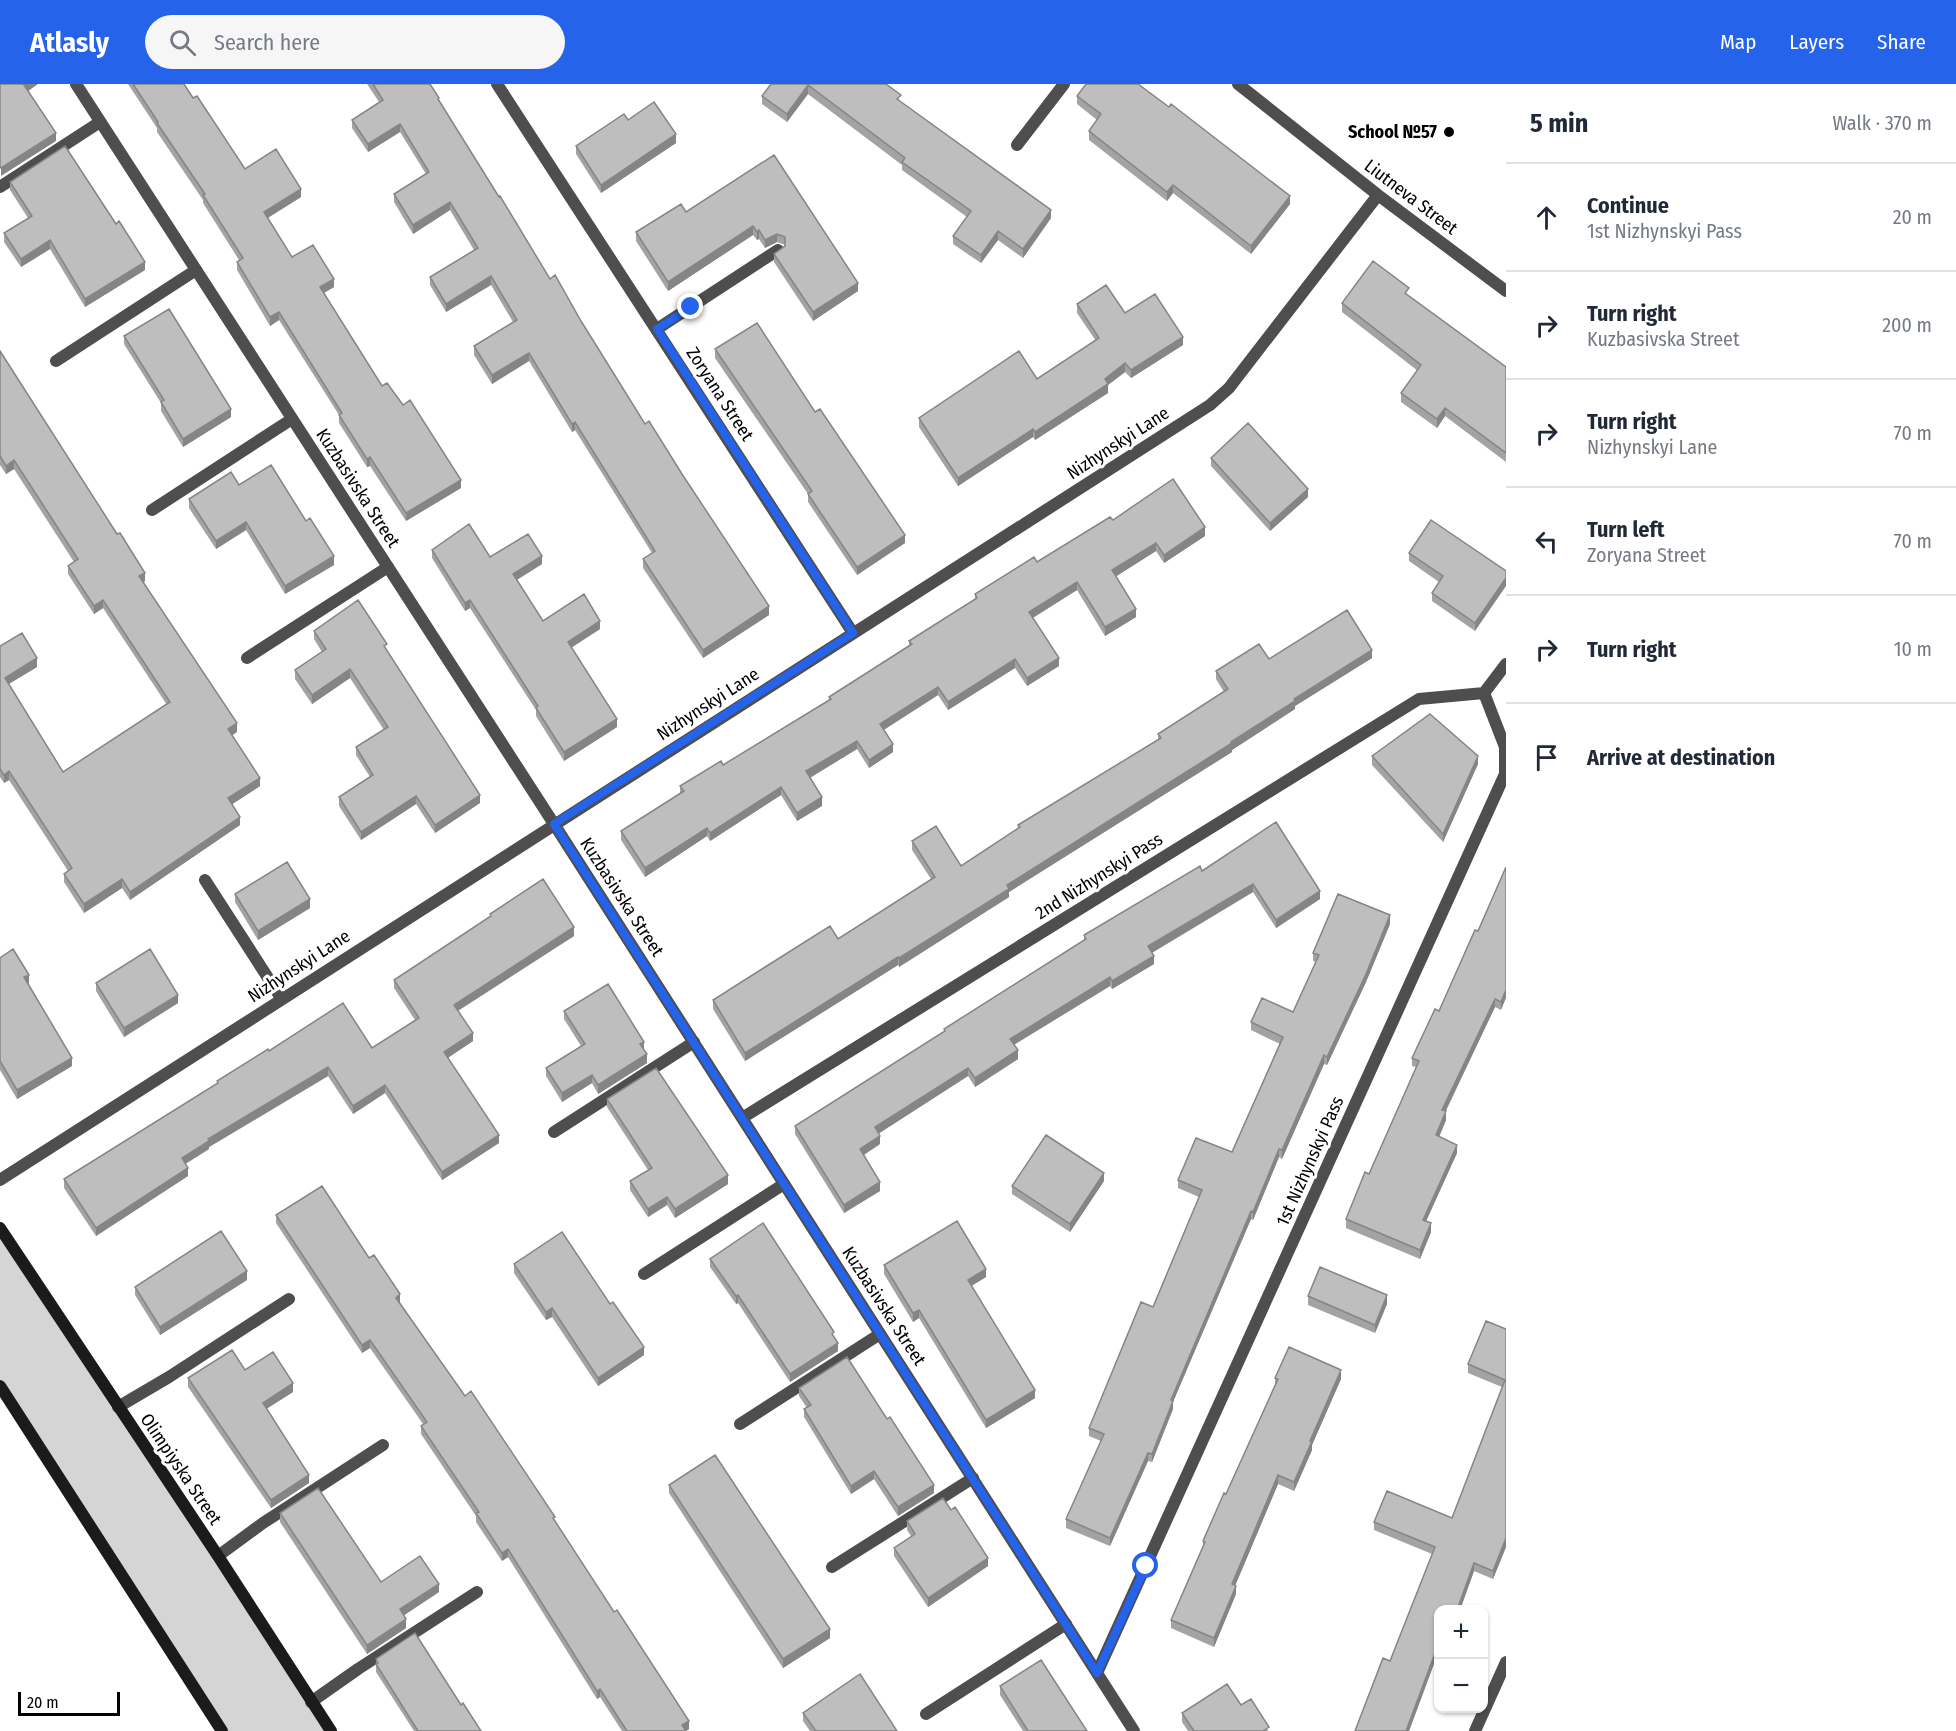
<!DOCTYPE html>
<meta charset="utf-8">
<style>
body{margin:0;font-family:"Fira Sans Condensed",sans-serif;background:#f6f6f7;color:#1f2937}
.controls{position:absolute;right:18px;bottom:18px;display:grid;overflow:hidden;border-radius:12px;box-shadow:0 2px 4px #0004}
.controls button{width:54px;height:54px;display:grid;place-items:center;padding:0;border:0;border-bottom:2px solid #e0e1e3;background:#fff;color:#1f2937;font:30px sans-serif}
.scale{position:absolute;left:18px;bottom:15px;width:102px;box-sizing:border-box;padding-left:6px;border:3px solid #000;border-top:0;font-size:16px;line-height:21px;white-space:nowrap;color:#000;-webkit-text-stroke:4px #fff;paint-order:stroke}
.stop{position:absolute;width:18px;height:18px;margin:-14px;border:4px solid #2563eb;border-radius:50%;background:#fff}
.stop.end{background:#2563eb;border-color:#fff;box-shadow:0 2px 6px #0008}
.list{margin:0;padding:0;list-style:none}
h2{display:flex;justify-content:space-between;align-items:center;height:78px;margin:0;padding:0 24px;font-size:26px}
h2 small{font-size:20px;font-weight:400;color:#747a83}
.list li{display:grid;grid-template-columns:39px 1fr auto;gap:18px;align-items:center;box-sizing:border-box;height:108px;padding:0 24px;border-top:2px solid #e0e1e3}
.list b{display:block;font-size:22px;white-space:nowrap}
.list p{margin:0;font-size:20px;white-space:nowrap;color:#747a83}
.list em{font-size:20px;font-style:normal;color:#747a83}
.icon{flex:none;width:33px;height:33px;fill:none;stroke:currentColor;stroke-width:2;stroke-linecap:round;stroke-linejoin:round}
.map{position:relative;flex:none;width:1506px;height:1647px;overflow:hidden}
header{display:flex;align-items:center;gap:36px;box-sizing:border-box;height:84px;padding:0 30px;background:#2563eb;color:#fff}
header strong{font-size:28px}
nav{display:flex;gap:33px;margin-inline-start:auto;font-size:21px}
.search{width:420px;height:54px;background:#f6f6f7;display:flex;align-items:center;gap:15px;box-sizing:border-box;padding:0 21px;border-radius:33px;color:#747a83;font-size:22px}
main{display:flex}
aside{flex:1;background:#fff}
.map>svg:first-child{display:block}
.green{fill:#d5d5d5}
.lines{fill:none;stroke-linecap:round;stroke-linejoin:round}
.lane{stroke:#4e4e4e;stroke-width:12}
.street{stroke:#4e4e4e;stroke-width:12}
.secondary{stroke:#1b1b1b;stroke-width:12}
.wall{fill:#a3a3a3}
.shaded-wall{fill:#858585}
.building{fill:#bebebe;stroke:#858585;stroke-width:1.5}
.route{stroke:#2563eb;stroke-width:8}
.poi-dot{fill:#000;stroke:#fff;stroke-width:2}
.labels{text-anchor:middle;dominant-baseline:central;stroke-width:6;stroke-linejoin:round;paint-order:stroke}
.poi-label{font-size:18px;font-weight:bold;fill:#000;stroke:#fff;text-anchor:end}
.street-label{font-size:18px;fill:#000;stroke:#fff}
</style>
<header>
<strong>Atlasly</strong>
<div class="search"><svg class="icon" aria-label="search" viewBox="0 0 24 24"><circle cx="10" cy="10" r="6"/><path d="M15 15l6 6"/></svg>Search here</div>
<nav><a>Map</a><a>Layers</a><a>Share</a></nav>
</header>
<main>
<div class="map">
<svg width="1506" height="1647" viewBox="0 0 1506 1647">
<rect width="100%" height="100%" fill="#fff"/>
<path class="green" d="M 0,1138 L 330,1647 L 224,1647 L 0,1301 Z"/>
<g class="lines">
<path class="lane" d="M 1017,61 L 1064,0
M 0,103 L 100,38
M 657,245 L 778,166
M 56,277 L 196,186
M 152,426 L 292,335
M 247,574 L 388,483
M 205,796 L 281,914
M 554,1048 L 694,958
M 644,1190 L 784,1100
M 118,1323 L 169,1293 L 289,1215
M 740,1340 L 880,1250
M 218,1472 L 263,1439 L 383,1361
M 832,1483 L 973,1394
M 311,1618 L 358,1585 L 477,1508
M 926,1630 L 1066,1540"/>
<path class="street" d="M 76,0 L 554,740 L 1134,1647
M 497,0 L 853,549
M 1238,0 L 1378,111 L 1506,207
M 1484,609 L 1506,580
M 742,1034 L 1419,615 L 1484,609
M 0,1096 L 1210,321 L 1229,304 L 1378,111
M 1097,1589 L 1505,690 L 1505,663 L 1484,609
M 1475,1647 L 1506,1578"/>
<path class="secondary" d="M 0,1144 L 218,1472 L 331,1647
M 0,1302 L 222,1647"/>
</g>
<path class="wall" d="M 128,0 L 184,0 L 193,14 L 245,85 L 301,113 L 268,134 L 292,173 L 334,203 L 324,209 L 382,302 L 403,321 L 461,404 L 406,437 L 370,382 L 367,383 L 339,339 L 339,331 L 279,236 L 270,242 L 237,186 L 237,178 L 239,176 L 203,119 L 203,116 L 157,48 L 157,44 Z
M 367,0 L 430,0 L 439,18 L 550,195 L 581,237 L 645,340 L 682,390 L 769,531 L 703,574 L 643,484 L 643,475 L 652,469 L 575,346 L 572,348 L 529,277 L 492,300 L 474,271 L 474,262 L 513,238 L 491,201 L 446,228 L 430,201 L 430,193 L 474,166 L 450,126 L 413,150 L 394,118 L 394,110 L 426,90 L 400,48 L 368,68 L 352,44 L 352,36 L 379,18 Z
M 771,0 L 886,0 L 901,18 L 1051,134 L 1023,174 L 998,156 L 981,179 L 953,160 L 953,152 L 967,133 L 902,86 L 902,81 L 808,10 L 787,38 L 762,20 L 762,12 Z
M 1077,12 L 1290,120 L 1251,170 L 1173,109 L 1167,117 L 1089,56 L 1089,47 L 1097,36 L 1077,20 Z
M 628,36 L 676,59 L 601,109 L 576,70 L 576,62 Z
M 774,71 L 858,207 L 813,237 L 774,178 L 774,170 L 785,162 L 785,161 L 777,158 L 765,164 L 759,155 L 757,156 L 753,151 L 668,207 L 636,157 L 636,148 L 686,128 Z
M 10,98 L 116,140 L 145,186 L 85,223 L 50,165 L 21,183 L 4,158 L 4,149 L 28,134 L 10,106 Z
M 1409,212 L 1506,283 L 1506,378 L 1445,332 L 1437,344 L 1401,318 L 1401,309 L 1418,287 L 1342,228 L 1342,219 Z
M 1077,220 L 1125,229 L 1183,261 L 1131,294 L 1125,288 L 1108,301 L 1108,309 L 1035,356 L 1033,353 L 958,402 L 919,343 L 919,334 L 1037,295 L 1096,257 L 1077,229 Z
M 124,252 L 231,333 L 183,363 L 161,327 L 161,319 L 124,260 Z
M 715,265 L 815,328 L 905,459 L 857,491 L 808,418 L 808,410 L 715,274 Z
M 0,267 L 145,497 L 143,498 L 237,648 L 232,651 L 260,702 L 232,720 L 240,741 L 130,816 L 122,804 L 84,829 L 64,798 L 64,790 L 68,787 L 9,696 L 4,699 L 0,693 L 0,562 L 37,583 L 9,600 L 63,688 L 167,621 L 103,524 L 94,530 L 68,490 L 68,482 L 74,478 L 14,385 L 6,390 L 0,381 Z
M 1211,374 L 1308,413 L 1270,447 L 1211,382 Z
M 239,401 L 334,481 L 285,510 L 246,446 L 216,465 L 189,424 L 189,415 Z
M 1113,436 L 1205,452 L 1164,479 L 1156,467 L 1116,492 L 1136,533 L 1105,552 L 1077,506 L 1033,534 L 1059,582 L 1027,602 L 1015,584 L 948,626 L 938,611 L 884,646 L 893,668 L 869,684 L 857,665 L 810,694 L 822,722 L 797,737 L 781,711 L 710,757 L 707,752 L 645,793 L 621,756 L 621,747 L 680,709 L 680,702 L 723,681 L 829,616 L 829,613 L 909,562 L 909,557 L 975,516 L 975,510 L 1037,478 Z
M 432,466 L 542,480 L 517,496 L 543,537 L 600,545 L 571,563 L 617,643 L 564,677 L 536,632 L 536,626 L 470,524 L 465,527 L 432,474 Z
M 1409,469 L 1506,487 L 1475,547 L 1432,517 L 1432,509 L 1439,498 L 1409,477 Z
M 314,547 L 387,568 L 480,719 L 435,749 L 416,720 L 361,756 L 339,722 L 339,713 L 370,693 L 356,671 L 356,663 L 384,646 L 350,594 L 312,620 L 295,595 L 295,586 L 322,568 L 314,555 Z
M 1372,574 L 1295,622 L 1295,625 L 1232,666 L 1232,668 L 1009,808 L 1009,813 L 899,883 L 898,881 L 745,977 L 713,925 L 713,916 L 838,855 L 931,795 L 912,766 L 912,757 L 961,782 L 1018,744 L 1018,741 L 1158,656 L 1158,650 L 1224,608 L 1216,595 L 1216,587 L 1269,575 Z
M 1372,672 L 1478,680 L 1443,758 L 1372,681 Z
M 1506,783 L 1501,926 L 1495,923 L 1446,1027 L 1446,1036 L 1439,1053 L 1457,1069 L 1426,1137 L 1431,1148 L 1420,1175 L 1346,1144 L 1346,1135 L 1369,1090 L 1416,983 L 1412,982 L 1412,974 L 1439,927 L 1478,847 Z
M 1202,787 L 1320,815 L 1276,844 L 1253,808 L 1152,869 L 1154,880 L 1112,905 L 1110,902 L 1014,961 L 1018,975 L 975,1003 L 968,992 L 879,1049 L 880,1060 L 864,1071 L 880,1107 L 844,1129 L 795,1050 L 795,1042 L 944,948 L 944,945 L 1084,856 L 1084,851 Z
M 235,810 L 310,824 L 258,856 L 235,818 Z
M 490,830 L 574,852 L 458,927 L 473,957 L 448,974 L 499,1059 L 442,1096 L 385,1009 L 353,1030 L 328,992 L 209,1063 L 209,1065 L 185,1080 L 188,1092 L 96,1152 L 64,1104 L 64,1095 L 217,1000 L 217,997 L 269,967 L 372,964 L 415,936 L 394,904 L 394,896 L 490,833 Z
M 1390,840 L 1366,898 L 1327,981 L 1324,980 L 1282,1075 L 1279,1073 L 1253,1136 L 1251,1135 L 1173,1318 L 1173,1325 L 1152,1378 L 1148,1377 L 1110,1462 L 1066,1444 L 1066,1435 L 1101,1357 L 1089,1352 L 1089,1344 L 1153,1223 L 1199,1113 L 1178,1104 L 1178,1096 L 1232,1068 L 1280,960 L 1251,946 L 1251,938 L 1293,928 L 1316,878 L 1313,877 L 1313,869 Z
M 0,874 L 29,899 L 28,899 L 72,982 L 17,1015 L 0,986 Z
M 96,899 L 178,919 L 124,953 L 96,907 Z
M 564,927 L 644,966 L 647,979 L 598,1010 L 592,999 L 562,1018 L 546,992 L 546,984 L 581,962 L 564,935 Z
M 607,1015 L 728,1100 L 675,1134 L 667,1121 L 648,1133 L 630,1106 L 630,1097 L 648,1086 L 607,1023 Z
M 1104,1097 L 1070,1148 L 1012,1110 L 1012,1102 Z
M 276,1131 L 369,1174 L 465,1312 L 555,1438 L 689,1645 L 686,1647 L 622,1647 L 600,1613 L 597,1615 L 508,1473 L 502,1477 L 476,1438 L 476,1432 L 421,1350 L 421,1342 L 423,1340 L 370,1264 L 362,1269 L 276,1139 Z
M 710,1175 L 834,1254 L 838,1267 L 790,1298 L 738,1219 L 736,1220 L 710,1183 Z
M 514,1180 L 644,1271 L 598,1302 L 552,1233 L 546,1236 L 514,1189 Z
M 884,1181 L 986,1193 L 971,1202 L 1035,1314 L 986,1344 L 919,1234 L 913,1238 L 884,1190 Z
M 247,1196 L 160,1251 L 135,1211 L 135,1203 Z
M 1308,1212 L 1387,1220 L 1375,1249 L 1308,1221 Z
M 1506,1245 L 1506,1463 L 1493,1495 L 1474,1487 L 1460,1526 L 1438,1526 L 1438,1569 L 1409,1647 L 1355,1647 L 1390,1577 L 1432,1470 L 1374,1446 L 1374,1438 L 1452,1434 L 1502,1303 L 1468,1289 L 1468,1280 Z
M 245,1286 L 293,1308 L 266,1325 L 309,1399 L 271,1424 L 188,1303 L 188,1294 Z
M 1275,1294 L 1341,1295 L 1312,1361 L 1312,1366 L 1294,1407 L 1278,1400 L 1235,1502 L 1236,1510 L 1214,1563 L 1171,1544 L 1171,1536 L 1203,1462 L 1203,1457 L 1226,1410 L 1275,1301 Z
M 799,1304 L 934,1409 L 898,1432 L 874,1395 L 851,1410 L 804,1333 L 804,1325 L 807,1324 L 799,1312 Z
M 669,1401 L 830,1554 L 783,1584 L 669,1409 Z
M 951,1426 L 988,1482 L 928,1523 L 894,1472 L 894,1464 L 911,1452 L 907,1446 L 907,1437 Z
M 280,1429 L 381,1498 L 439,1508 L 404,1531 L 406,1544 L 367,1570 L 280,1438 Z
M 376,1575 L 461,1621 L 481,1647 L 414,1647 L 376,1588 Z
M 1000,1602 L 1087,1647 L 1023,1647 L 1000,1611 Z
M 1241,1621 L 1269,1647 L 1188,1647 L 1182,1638 L 1182,1629 Z
M 803,1629 L 897,1647 L 810,1647 L 803,1637 Z"/>
<path class="shaded-wall" d="M 26,0 L 38,0 L 24,10 L 24,1 Z
M 808,1 L 808,10 L 787,38 L 787,30 Z
M 400,40 L 400,48 L 368,68 L 368,60 Z
M 56,49 L 56,57 L 1,92 L 1,84 Z
M 676,50 L 676,59 L 601,109 L 601,101 Z
M 1173,101 L 1173,109 L 1167,117 L 1167,108 Z
M 301,105 L 301,113 L 264,136 L 264,128 Z
M 1290,112 L 1290,120 L 1251,170 L 1251,162 Z
M 450,118 L 450,126 L 413,150 L 413,141 Z
M 1051,126 L 1051,134 L 1023,174 L 1023,165 Z
M 753,142 L 753,151 L 668,207 L 668,198 Z
M 759,146 L 759,155 L 757,156 L 757,148 Z
M 998,147 L 998,156 L 981,179 L 981,171 Z
M 777,150 L 777,158 L 765,164 L 765,156 Z
M 50,156 L 50,165 L 21,183 L 21,175 Z
M 145,178 L 145,186 L 85,223 L 85,215 Z
M 491,192 L 491,201 L 446,228 L 446,220 Z
M 334,195 L 334,203 L 320,211 L 320,203 Z
M 858,199 L 858,207 L 813,237 L 813,228 Z
M 279,228 L 279,236 L 270,242 L 270,233 Z
M 1183,253 L 1183,261 L 1131,294 L 1131,286 Z
M 529,269 L 529,277 L 492,300 L 492,291 Z
M 1125,279 L 1125,288 L 1108,301 L 1108,309 L 1035,356 L 1035,348 Z
M 1445,324 L 1445,332 L 1437,344 L 1437,335 Z
M 231,325 L 231,333 L 183,363 L 183,355 Z
M 575,338 L 575,346 L 572,348 L 572,340 Z
M 1033,345 L 1033,353 L 958,402 L 958,394 Z
M 370,373 L 370,382 L 367,383 L 367,375 Z
M 14,376 L 14,385 L 6,390 L 6,382 Z
M 461,396 L 461,404 L 406,437 L 406,429 Z
M 1308,405 L 1308,413 L 1270,447 L 1270,439 Z
M 246,438 L 246,446 L 216,465 L 216,457 Z
M 1205,443 L 1205,452 L 1164,479 L 1164,471 Z
M 905,451 L 905,459 L 857,491 L 857,483 Z
M 1156,459 L 1156,467 L 1112,495 L 1112,486 Z
M 334,472 L 334,481 L 285,510 L 285,502 Z
M 542,472 L 542,480 L 513,498 L 513,490 Z
M 145,489 L 145,497 L 139,501 L 139,492 Z
M 1506,494 L 1506,502 L 1475,547 L 1475,539 Z
M 1077,498 L 1077,506 L 1029,536 L 1029,528 Z
M 103,516 L 103,524 L 94,530 L 94,522 Z
M 470,516 L 470,524 L 465,527 L 465,519 Z
M 769,522 L 769,531 L 703,574 L 703,566 Z
M 1136,525 L 1136,533 L 1105,552 L 1105,543 Z
M 600,537 L 600,545 L 568,566 L 568,558 Z
M 1372,566 L 1372,574 L 1295,622 L 1295,625 L 1232,666 L 1232,668 L 1009,808 L 1009,813 L 899,883 L 899,874 L 1007,801 L 1231,658 L 1294,615 Z
M 37,574 L 37,583 L 5,602 L 5,594 Z
M 1059,574 L 1059,582 L 1027,602 L 1027,594 Z
M 1015,575 L 1015,584 L 948,626 L 948,618 Z
M 350,585 L 350,594 L 312,620 L 312,611 Z
M 938,603 L 938,611 L 880,648 L 880,640 Z
M 617,635 L 617,643 L 564,677 L 564,668 Z
M 237,639 L 237,648 L 228,654 L 228,645 Z
M 857,657 L 857,665 L 806,696 L 806,687 Z
M 893,660 L 893,668 L 869,684 L 869,676 Z
M 1478,672 L 1478,680 L 1443,758 L 1443,750 Z
M 9,687 L 9,696 L 4,699 L 4,691 Z
M 260,694 L 260,702 L 228,723 L 228,714 Z
M 781,703 L 781,711 L 710,757 L 710,749 Z
M 480,711 L 480,719 L 435,749 L 435,741 Z
M 416,712 L 416,720 L 361,756 L 361,748 Z
M 822,713 L 822,722 L 797,737 L 797,729 Z
M 240,733 L 240,741 L 130,816 L 130,808 Z
M 707,744 L 707,752 L 645,793 L 645,784 Z
M 122,795 L 122,804 L 84,829 L 84,820 Z
M 1253,800 L 1253,808 L 1148,871 L 1148,862 Z
M 1320,807 L 1320,815 L 1276,844 L 1276,836 Z
M 310,815 L 310,824 L 258,856 L 258,847 Z
M 1390,831 L 1390,840 L 1366,898 L 1327,981 L 1327,973 Z
M 574,843 L 574,852 L 454,929 L 454,921 Z
M 1154,872 L 1154,880 L 1112,905 L 1112,897 Z
M 898,873 L 898,881 L 745,977 L 745,969 Z
M 29,891 L 29,899 L 24,902 L 24,893 Z
M 1110,893 L 1110,902 L 1010,963 L 1010,955 Z
M 1506,906 L 1506,914 L 1501,926 L 1501,918 Z
M 178,911 L 178,919 L 124,953 L 124,944 Z
M 1495,915 L 1495,923 L 1442,1034 L 1442,1026 Z
M 473,949 L 473,957 L 444,976 L 444,968 Z
M 644,958 L 644,966 L 640,960 Z
M 1018,966 L 1018,975 L 975,1003 L 975,994 Z
M 647,970 L 647,979 L 598,1010 L 598,1001 Z
M 1324,971 L 1324,980 L 1282,1075 L 1282,1066 Z
M 72,974 L 72,982 L 17,1015 L 17,1006 Z
M 328,983 L 328,992 L 209,1063 L 209,1065 L 182,1082 L 182,1074 L 208,1055 Z
M 968,984 L 968,992 L 875,1052 L 875,1043 Z
M 592,991 L 592,999 L 562,1018 L 562,1009 Z
M 385,1001 L 385,1009 L 353,1030 L 353,1022 Z
M 1446,1027 L 1446,1036 L 1436,1060 L 1436,1051 Z
M 499,1051 L 499,1059 L 442,1096 L 442,1088 Z
M 880,1052 L 880,1060 L 860,1073 L 860,1065 Z
M 1457,1061 L 1457,1069 L 1423,1144 L 1423,1136 Z
M 1279,1065 L 1279,1073 L 1253,1136 L 1253,1128 Z
M 188,1084 L 188,1092 L 96,1152 L 96,1144 Z
M 1104,1089 L 1104,1097 L 1070,1148 L 1070,1140 Z
M 728,1091 L 728,1100 L 675,1134 L 675,1125 Z
M 880,1098 L 880,1107 L 844,1129 L 844,1121 Z
M 667,1113 L 667,1121 L 648,1133 L 648,1125 Z
M 1251,1127 L 1251,1135 L 1173,1318 L 1173,1325 L 1152,1378 L 1152,1370 L 1171,1316 Z
M 1431,1139 L 1431,1148 L 1420,1175 L 1420,1166 Z
M 986,1185 L 986,1193 L 968,1204 L 968,1196 Z
M 247,1187 L 247,1196 L 160,1251 L 160,1243 Z
M 400,1210 L 400,1219 L 396,1222 L 396,1214 Z
M 738,1211 L 738,1219 L 736,1220 L 736,1212 Z
M 1387,1211 L 1387,1220 L 1375,1249 L 1375,1241 Z
M 552,1224 L 552,1233 L 546,1236 L 546,1228 Z
M 919,1226 L 919,1234 L 913,1238 L 913,1229 Z
M 370,1256 L 370,1264 L 362,1269 L 362,1261 Z
M 838,1259 L 838,1267 L 790,1298 L 790,1290 Z
M 644,1263 L 644,1271 L 598,1302 L 598,1294 Z
M 1341,1286 L 1341,1295 L 1312,1361 L 1312,1366 L 1294,1407 L 1294,1398 L 1310,1357 Z
M 293,1299 L 293,1308 L 263,1327 L 263,1319 Z
M 1035,1306 L 1035,1314 L 986,1344 L 986,1336 Z
M 1148,1369 L 1148,1377 L 1110,1462 L 1110,1454 Z
M 874,1387 L 874,1395 L 851,1410 L 851,1402 Z
M 309,1391 L 309,1399 L 271,1424 L 271,1416 Z
M 1278,1391 L 1278,1400 L 1232,1509 L 1232,1500 Z
M 934,1401 L 934,1409 L 898,1432 L 898,1423 Z
M 1506,1454 L 1506,1463 L 1493,1495 L 1493,1487 Z
M 508,1465 L 508,1473 L 502,1477 L 502,1469 Z
M 988,1474 L 988,1482 L 928,1523 L 928,1514 Z
M 1474,1479 L 1474,1487 L 1460,1526 L 1457,1526 Z
M 439,1500 L 439,1508 L 400,1534 L 400,1525 Z
M 1236,1502 L 1236,1510 L 1214,1563 L 1214,1554 Z
M 406,1535 L 406,1544 L 367,1570 L 367,1561 Z
M 830,1545 L 830,1554 L 783,1584 L 783,1575 Z
M 1438,1561 L 1438,1569 L 1409,1647 L 1406,1647 Z
M 600,1605 L 600,1613 L 597,1615 L 597,1607 Z
M 689,1637 L 689,1645 L 686,1647 L 682,1641 Z"/>
<path class="building" d="M 0,0 L 26,0 L 24,1 L 56,49 L 1,84 L 0,82 Z
M 133,0 L 184,0 L 193,14 L 197,12 L 245,85 L 276,65 L 301,105 L 264,128 L 292,173 L 313,161 L 334,195 L 320,203 L 382,302 L 387,299 L 403,321 L 410,316 L 461,396 L 406,429 L 370,373 L 367,375 L 339,331 L 342,329 L 279,228 L 270,233 L 237,178 L 243,174 L 203,111 L 205,110 L 157,39 L 158,38 Z
M 373,0 L 430,0 L 439,14 L 438,15 L 499,113 L 500,112 L 550,195 L 555,191 L 581,237 L 645,340 L 649,337 L 682,390 L 769,522 L 703,566 L 643,475 L 655,467 L 575,338 L 572,340 L 529,269 L 492,291 L 474,262 L 517,236 L 491,192 L 446,220 L 430,193 L 478,164 L 450,118 L 413,141 L 394,110 L 429,88 L 400,40 L 368,60 L 352,36 L 383,16 Z
M 771,0 L 886,0 L 901,11 L 897,15 L 1051,126 L 1023,165 L 998,147 L 981,171 L 953,152 L 971,127 L 902,78 L 905,74 L 808,1 L 787,30 L 762,12 Z
M 1086,0 L 1138,0 L 1169,23 L 1171,20 L 1290,112 L 1251,162 L 1173,101 L 1167,108 L 1089,47 L 1101,30 L 1077,12 Z
M 654,18 L 676,50 L 601,101 L 576,62 L 624,30 L 628,36 Z
M 65,62 L 116,140 L 119,137 L 145,178 L 85,215 L 50,156 L 21,175 L 4,149 L 32,132 L 10,98 Z
M 774,71 L 858,199 L 813,228 L 774,170 L 785,162 L 785,153 L 777,150 L 765,156 L 759,146 L 757,148 L 753,142 L 668,198 L 636,148 L 681,120 L 686,128 Z
M 1373,177 L 1409,204 L 1405,209 L 1506,283 L 1506,369 L 1445,324 L 1437,335 L 1401,309 L 1421,281 L 1342,219 Z
M 1106,201 L 1125,229 L 1155,210 L 1183,253 L 1131,286 L 1125,279 L 1105,295 L 1108,300 L 1035,348 L 1033,345 L 958,394 L 919,334 L 1019,267 L 1037,295 L 1099,254 L 1077,220 Z
M 169,225 L 231,325 L 183,355 L 161,318 L 164,316 L 124,252 Z
M 757,239 L 815,328 L 820,325 L 905,451 L 857,483 L 808,410 L 812,407 L 715,265 Z
M 0,267 L 117,450 L 120,449 L 145,489 L 139,492 L 237,639 L 228,645 L 260,694 L 228,714 L 240,733 L 130,808 L 122,795 L 84,820 L 64,790 L 72,784 L 9,687 L 4,691 L 0,685 L 0,562 L 22,549 L 37,574 L 5,594 L 63,688 L 170,618 L 103,516 L 94,522 L 68,482 L 78,475 L 14,376 L 6,382 L 0,372 Z
M 1248,339 L 1308,405 L 1270,439 L 1211,374 Z
M 271,381 L 306,437 L 310,434 L 334,472 L 285,502 L 246,438 L 216,457 L 189,415 L 231,388 L 239,401 Z
M 1173,395 L 1205,443 L 1164,471 L 1156,459 L 1112,486 L 1136,525 L 1105,543 L 1077,498 L 1029,528 L 1059,574 L 1027,594 L 1015,575 L 948,618 L 938,603 L 880,640 L 893,660 L 869,676 L 857,657 L 806,687 L 822,713 L 797,729 L 781,703 L 710,749 L 707,744 L 645,784 L 621,747 L 684,707 L 680,702 L 721,677 L 723,681 L 831,615 L 829,613 L 912,560 L 909,557 L 977,514 L 975,510 L 1034,473 L 1037,478 L 1110,433 L 1113,436 Z
M 1431,436 L 1506,487 L 1506,494 L 1475,539 L 1432,509 L 1443,492 L 1409,469 Z
M 469,440 L 490,473 L 528,450 L 542,472 L 513,490 L 543,537 L 584,510 L 600,537 L 568,558 L 617,635 L 564,668 L 536,624 L 538,622 L 470,516 L 465,519 L 432,466 Z
M 358,516 L 387,560 L 384,562 L 480,711 L 435,741 L 416,712 L 361,748 L 339,713 L 373,691 L 356,663 L 388,643 L 350,585 L 312,611 L 295,586 L 326,565 L 314,547 Z
M 1347,526 L 1372,566 L 1294,615 L 1295,617 L 1231,658 L 1232,659 L 1007,801 L 1009,805 L 899,874 L 898,873 L 745,969 L 713,916 L 830,842 L 838,855 L 935,793 L 912,757 L 936,742 L 961,782 L 1020,743 L 1018,741 L 1161,654 L 1158,650 L 1228,605 L 1216,587 L 1259,560 L 1269,575 Z
M 1430,630 L 1478,672 L 1443,750 L 1372,672 Z
M 1276,738 L 1320,807 L 1276,836 L 1253,800 L 1148,862 L 1154,872 L 1112,897 L 1110,893 L 1010,955 L 1018,966 L 975,994 L 968,984 L 875,1043 L 880,1052 L 860,1065 L 880,1098 L 844,1121 L 795,1042 L 945,947 L 944,945 L 1086,855 L 1084,851 L 1200,782 L 1202,787 Z
M 287,778 L 310,815 L 258,847 L 235,810 Z
M 1506,783 L 1506,906 L 1501,918 L 1495,915 L 1442,1026 L 1446,1027 L 1436,1051 L 1457,1061 L 1423,1136 L 1431,1139 L 1420,1166 L 1346,1135 L 1365,1088 L 1369,1090 L 1419,977 L 1412,974 L 1435,925 L 1439,927 L 1475,846 L 1478,847 Z
M 543,795 L 574,843 L 454,921 L 473,949 L 444,968 L 499,1051 L 442,1088 L 385,1001 L 353,1022 L 328,983 L 208,1055 L 209,1057 L 182,1074 L 188,1084 L 96,1144 L 64,1095 L 218,999 L 217,997 L 268,965 L 269,967 L 343,919 L 372,964 L 419,934 L 394,896 L 491,832 L 490,830 Z
M 1338,810 L 1390,831 L 1366,890 L 1327,973 L 1324,971 L 1282,1066 L 1279,1065 L 1253,1128 L 1251,1127 L 1171,1316 L 1173,1317 L 1152,1370 L 1148,1369 L 1110,1454 L 1066,1435 L 1104,1350 L 1089,1344 L 1141,1218 L 1153,1223 L 1202,1106 L 1178,1096 L 1196,1054 L 1232,1068 L 1283,953 L 1251,938 L 1262,914 L 1293,928 L 1319,871 L 1313,869 Z
M 13,865 L 29,891 L 24,893 L 72,974 L 17,1006 L 0,977 L 0,874 Z
M 150,865 L 178,911 L 124,944 L 96,899 Z
M 608,900 L 644,958 L 640,960 L 647,970 L 598,1001 L 592,991 L 562,1009 L 546,984 L 585,960 L 564,927 Z
M 656,984 L 728,1091 L 675,1125 L 667,1113 L 648,1125 L 630,1097 L 652,1084 L 607,1015 Z
M 1046,1051 L 1104,1089 L 1070,1140 L 1012,1102 Z
M 322,1102 L 369,1174 L 374,1171 L 400,1210 L 396,1214 L 465,1312 L 471,1307 L 555,1433 L 553,1434 L 614,1528 L 617,1526 L 689,1637 L 682,1641 L 686,1647 L 627,1647 L 600,1605 L 597,1607 L 508,1465 L 502,1469 L 476,1429 L 479,1428 L 421,1342 L 427,1338 L 370,1256 L 362,1261 L 276,1131 Z
M 957,1137 L 986,1185 L 968,1196 L 1035,1306 L 986,1336 L 919,1226 L 913,1229 L 884,1181 Z
M 763,1139 L 834,1248 L 832,1250 L 838,1259 L 790,1290 L 738,1211 L 736,1212 L 710,1175 Z
M 221,1147 L 247,1187 L 160,1243 L 135,1203 Z
M 562,1148 L 610,1220 L 613,1218 L 644,1263 L 598,1294 L 552,1224 L 546,1228 L 514,1180 Z
M 1320,1183 L 1387,1211 L 1375,1241 L 1308,1212 Z
M 1486,1237 L 1506,1245 L 1506,1454 L 1493,1487 L 1474,1479 L 1457,1526 L 1438,1526 L 1438,1561 L 1406,1647 L 1355,1647 L 1383,1574 L 1390,1577 L 1435,1463 L 1374,1438 L 1387,1407 L 1452,1434 L 1505,1296 L 1468,1280 Z
M 1289,1263 L 1341,1286 L 1310,1357 L 1312,1357 L 1294,1398 L 1278,1391 L 1232,1500 L 1236,1502 L 1214,1554 L 1171,1536 L 1205,1458 L 1203,1457 L 1224,1409 L 1226,1410 L 1278,1295 L 1275,1294 Z
M 232,1266 L 245,1286 L 273,1268 L 293,1299 L 263,1319 L 309,1391 L 271,1416 L 188,1294 Z
M 847,1273 L 887,1335 L 890,1333 L 934,1401 L 898,1423 L 874,1387 L 851,1402 L 804,1325 L 811,1321 L 799,1304 Z
M 715,1371 L 830,1545 L 783,1575 L 669,1401 Z
M 318,1404 L 381,1498 L 420,1472 L 439,1500 L 400,1525 L 406,1535 L 367,1561 L 280,1429 Z
M 943,1414 L 951,1426 L 955,1423 L 988,1474 L 928,1514 L 894,1464 L 915,1450 L 907,1437 Z
M 415,1549 L 461,1621 L 463,1619 L 481,1647 L 418,1647 L 376,1580 L 378,1579 L 376,1575 Z
M 1041,1576 L 1087,1647 L 1028,1647 L 1000,1602 Z
M 860,1590 L 897,1647 L 816,1647 L 803,1629 Z
M 1227,1600 L 1241,1621 L 1251,1615 L 1269,1643 L 1263,1647 L 1194,1647 L 1182,1629 Z"/>
<g class="lines">
<path class="route" d="M 691,223 L 657,245 L 853,549 L 554,740 L 1097,1589 L 1146,1482"/>
</g>
<circle class="poi-dot" cx="1449" cy="48" r="6"/>
<g class="labels">
<g class="poi-label">
<text x="1437" y="48">School №57</text>
</g>
<g class="street-label">
<text transform="translate(1411 113) rotate(37)">Liutneva Street</text>
<text transform="translate(720 310) rotate(57)">Zoryana Street</text>
<text transform="translate(1118 359) rotate(-33)">Nizhynskyi Lane</text>
<text transform="translate(358 404) rotate(57)">Kuzbasivska Street</text>
<text transform="translate(708 620) rotate(-33)">Nizhynskyi Lane</text>
<text transform="translate(1099 792) rotate(-32)">2nd Nizhynskyi Pass</text>
<text transform="translate(622 813) rotate(57)">Kuzbasivska Street</text>
<text transform="translate(299 882) rotate(-33)">Nizhynskyi Lane</text>
<text transform="translate(1310 1077) rotate(-66)">1st Nizhynskyi Pass</text>
<text transform="translate(884 1222) rotate(57)">Kuzbasivska Street</text>
<text transform="translate(181 1385) rotate(56)">Olimpiyska Street</text>
</g>
</g>
</svg>
<div class="controls">
<button>+</button>
<button>−</button>
</div>
<div class="scale">20 m</div>
<div class="stop" style="left:1146px;top:1482px"></div>
<div class="stop end" style="left:691px;top:223px"></div>
</div>
<aside>
<h2>5 min<small>Walk · 370 m</small></h2>
<ul class="list">
<li><svg class="icon" aria-label="ahead" viewBox="0 0 24 24"><path d="M12 20V5M6 11l6-6 6 6"/></svg><div><b>Continue</b><p>1st Nizhynskyi Pass</p></div><em>20 m</em></li>
<li><svg class="icon" aria-label="right" viewBox="0 0 24 24"><path d="M7 20v-9h11M14 6l5 5-5 5"/></svg><div><b>Turn right</b><p>Kuzbasivska Street</p></div><em>200 m</em></li>
<li><svg class="icon" aria-label="right" viewBox="0 0 24 24"><path d="M7 20v-9h11M14 6l5 5-5 5"/></svg><div><b>Turn right</b><p>Nizhynskyi Lane</p></div><em>70 m</em></li>
<li><svg class="icon" aria-label="left" viewBox="0 0 24 24"><path d="M17 20v-9H6M10 6l-5 5 5 5"/></svg><div><b>Turn left</b><p>Zoryana Street</p></div><em>70 m</em></li>
<li><svg class="icon" aria-label="right" viewBox="0 0 24 24"><path d="M7 20v-9h11M14 6l5 5-5 5"/></svg><div><b>Turn right</b></div><em>10 m</em></li>
<li><svg class="icon" aria-label="arrive" viewBox="0 0 24 24"><path d="M6 21V4h12l-3 4 3 4H6"/></svg><div><b>Arrive at destination</b></div></li>
</ul>
</aside>
</main>
